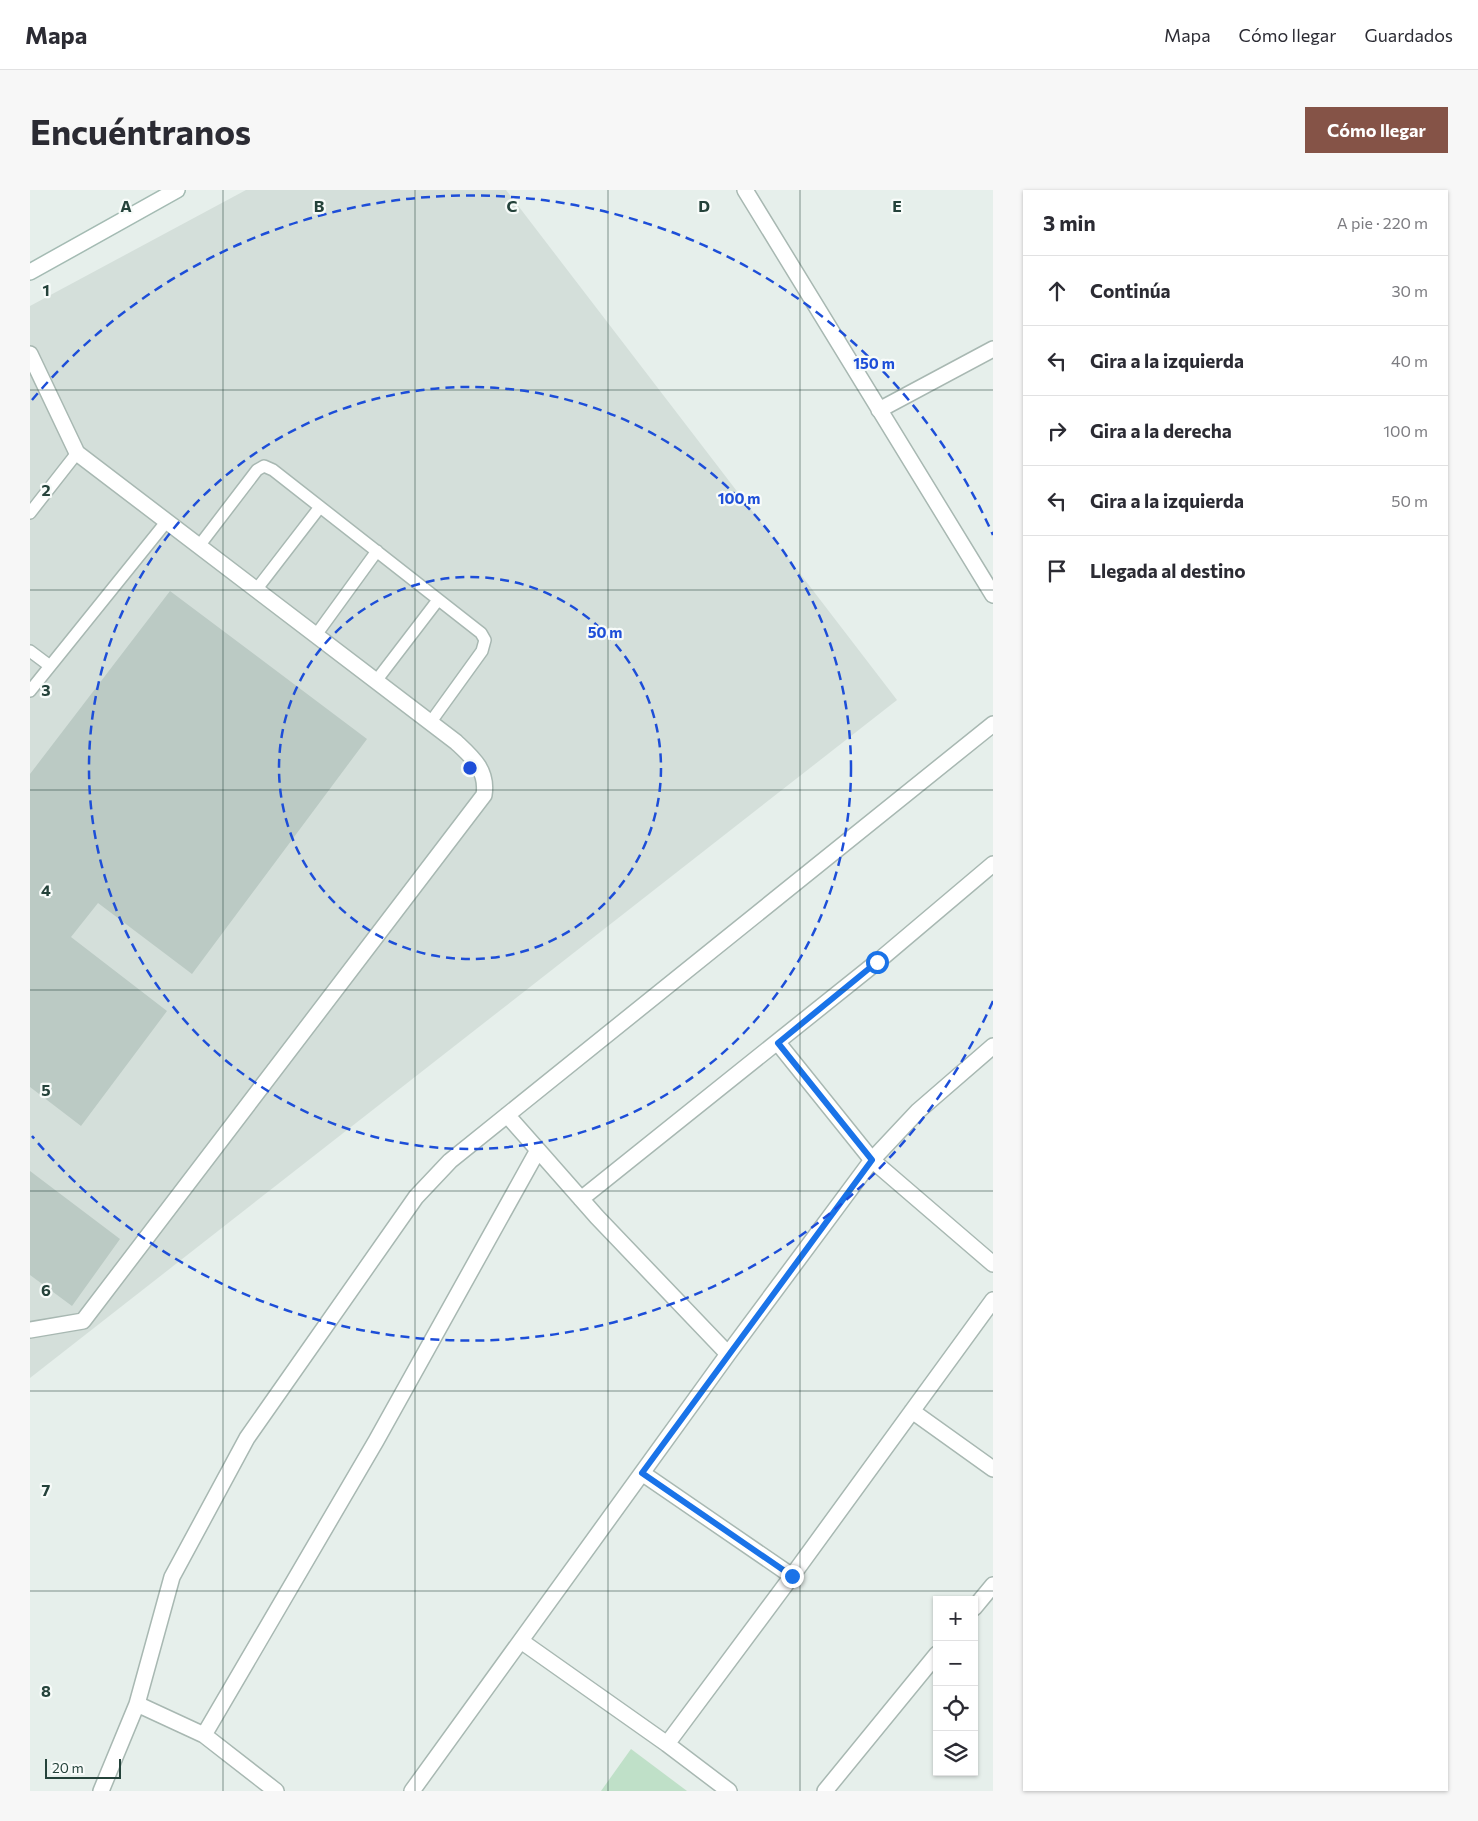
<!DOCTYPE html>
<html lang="es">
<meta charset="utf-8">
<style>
body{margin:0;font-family:Commissioner,sans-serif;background:#f7f7f7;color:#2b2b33}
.controls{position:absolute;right:15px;bottom:15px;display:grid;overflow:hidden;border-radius:0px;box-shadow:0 1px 4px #0004}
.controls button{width:45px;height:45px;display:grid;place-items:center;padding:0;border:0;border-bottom:1px solid #e1e1e2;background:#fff;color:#2b2b33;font:25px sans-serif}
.scale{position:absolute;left:15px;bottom:12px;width:76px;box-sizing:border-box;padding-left:5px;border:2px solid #24423a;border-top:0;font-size:14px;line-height:18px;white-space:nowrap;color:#24423a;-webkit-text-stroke:4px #f7fbf9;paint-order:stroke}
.stop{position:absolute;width:15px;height:15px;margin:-11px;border:4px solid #1a73e8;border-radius:50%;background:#fff}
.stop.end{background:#1a73e8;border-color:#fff;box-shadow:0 1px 5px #0008}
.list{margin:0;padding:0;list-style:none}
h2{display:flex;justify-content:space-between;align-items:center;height:65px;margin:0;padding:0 20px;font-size:21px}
h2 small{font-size:16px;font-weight:400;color:#7c7c81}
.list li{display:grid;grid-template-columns:32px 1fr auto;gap:15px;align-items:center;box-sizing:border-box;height:70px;padding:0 20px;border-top:1px solid #e1e1e2}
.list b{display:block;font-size:19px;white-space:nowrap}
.list em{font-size:16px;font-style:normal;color:#7c7c81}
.icon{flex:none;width:28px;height:28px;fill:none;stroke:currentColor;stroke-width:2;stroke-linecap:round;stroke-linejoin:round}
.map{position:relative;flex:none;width:963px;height:1601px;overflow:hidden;border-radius:0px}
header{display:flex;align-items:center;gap:30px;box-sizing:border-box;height:70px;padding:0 25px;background:#fff;border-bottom:1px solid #e1e1e2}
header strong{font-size:24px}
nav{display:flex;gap:28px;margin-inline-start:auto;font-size:18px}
.intro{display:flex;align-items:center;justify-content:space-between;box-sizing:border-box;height:120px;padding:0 30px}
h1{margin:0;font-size:35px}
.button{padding:12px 22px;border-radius:0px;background:#855347;color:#fff;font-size:18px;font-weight:700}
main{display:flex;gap:30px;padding:0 30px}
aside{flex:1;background:#fff;border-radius:0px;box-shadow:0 1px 4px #0004}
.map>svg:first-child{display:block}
.built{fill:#d4dfda}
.green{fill:#bfe0c8}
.building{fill:#bbcac4}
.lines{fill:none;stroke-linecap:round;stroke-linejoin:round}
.lane-casing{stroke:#a8b8b2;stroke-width:14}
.street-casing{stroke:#a8b8b2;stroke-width:18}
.secondary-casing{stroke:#a4bbb3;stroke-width:18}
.lane{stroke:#fff;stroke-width:11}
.street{stroke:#fff;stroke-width:15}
.secondary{stroke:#fff;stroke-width:15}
.route{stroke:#1a73e8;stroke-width:6}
.grid{fill:none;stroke:#24423a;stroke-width:1;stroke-opacity:0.55}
.ring{fill:none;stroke:#1d4ed8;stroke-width:2.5;stroke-dasharray:9 6}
.grid-label{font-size:16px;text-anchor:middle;font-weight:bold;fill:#24423a;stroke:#f7fbf9;stroke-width:4.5;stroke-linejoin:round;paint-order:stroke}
.centre{fill:#1d4ed8;stroke:#f7fbf9;stroke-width:2.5}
.ring-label{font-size:15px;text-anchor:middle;font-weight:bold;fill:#1d4ed8;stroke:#f7fbf9;stroke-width:4.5;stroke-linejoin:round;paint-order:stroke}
</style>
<header>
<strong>Mapa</strong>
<nav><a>Mapa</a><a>Cómo llegar</a><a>Guardados</a></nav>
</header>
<div class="intro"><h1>Encuéntranos</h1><a class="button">Cómo llegar</a></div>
<main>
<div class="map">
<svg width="963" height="1601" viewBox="0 0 963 1601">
<rect width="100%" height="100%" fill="#e6efeb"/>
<path class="built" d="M 216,0 L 476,0 L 867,510 L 0,1188 L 0,116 Z"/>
<path class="green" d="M 601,1559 L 657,1601 L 571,1601 Z"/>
<path class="building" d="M 140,401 L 337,549 L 162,784 L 68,713 L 41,747 L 137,821 L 51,936 L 0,897 L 0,584 Z
M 0,981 L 90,1049 L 42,1116 L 0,1085 Z"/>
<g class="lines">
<defs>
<path id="lane" d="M 0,323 L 47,263
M 169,356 L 227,280 L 234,276 L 243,280 L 451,443 L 455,450 L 452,461 L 400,533
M 226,400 L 290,317
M 286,445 L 347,361
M 0,461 L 20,476
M 346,491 L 408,410
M 0,501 L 137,331"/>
<path id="street" d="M 715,0 L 963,405
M 0,164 L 47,263 L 426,552 C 442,567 458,580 454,605 L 53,1131 L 0,1140
M 849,220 L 963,159
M 748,853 L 842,970 L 963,1074
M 508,960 L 567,1027 L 698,1164
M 551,1009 L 847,772 L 963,674
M 882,1221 L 963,1279
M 612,1283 L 762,1386
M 944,1418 L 963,1395
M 491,1451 L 637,1554 L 699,1601
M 107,1514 L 174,1545 L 246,1601
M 174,1545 L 346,1251 L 508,960 L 477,925
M 637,1554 L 762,1386 L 963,1110
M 71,1601 L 107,1514 L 142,1387 L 217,1248 L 386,1007 L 420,971 L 963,534
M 382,1601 L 698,1164 L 842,970 L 888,921 L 963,856
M 795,1601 L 907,1464"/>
<path id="secondary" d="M 0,82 L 147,0"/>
</defs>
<use href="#lane" class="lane-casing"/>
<use href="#street" class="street-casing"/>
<use href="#secondary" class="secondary-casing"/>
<use href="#lane" class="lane"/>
<use href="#street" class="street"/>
<use href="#secondary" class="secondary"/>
</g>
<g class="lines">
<path class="route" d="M 762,1386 L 612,1283 L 842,970 L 748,853 L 847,772"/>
</g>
<path class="grid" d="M 193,0 L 193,1601M 385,0 L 385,1601M 578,0 L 578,1601M 770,0 L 770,1601M 0,200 L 963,200M 0,400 L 963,400M 0,600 L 963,600M 0,800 L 963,800M 0,1001 L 963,1001M 0,1201 L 963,1201M 0,1401 L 963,1401"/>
<g class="ring">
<circle cx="440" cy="578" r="191"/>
<circle cx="440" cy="578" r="381"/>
<path d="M963 811A572 572 0 0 1 2 946M2 210A572 572 0 0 1 963 345"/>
</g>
<g class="grid-label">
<text x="96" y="22">A</text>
<text x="289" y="22">B</text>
<text x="482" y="22">C</text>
<text x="674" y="22">D</text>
<text x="867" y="22">E</text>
<text x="16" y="106">1</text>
<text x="16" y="306">2</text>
<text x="16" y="506">3</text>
<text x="16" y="706">4</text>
<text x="16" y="906">5</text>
<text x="16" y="1106">6</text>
<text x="16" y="1306">7</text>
<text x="16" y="1507">8</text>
</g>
<circle cx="440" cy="578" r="8" class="centre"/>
<g class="ring-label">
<text x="844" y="179">150 m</text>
<text x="709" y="314">100 m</text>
<text x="575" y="448">50 m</text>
</g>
</svg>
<div class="controls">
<button>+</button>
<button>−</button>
<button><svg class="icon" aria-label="locate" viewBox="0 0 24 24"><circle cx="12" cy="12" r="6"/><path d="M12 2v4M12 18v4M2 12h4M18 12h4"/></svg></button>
<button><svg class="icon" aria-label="layers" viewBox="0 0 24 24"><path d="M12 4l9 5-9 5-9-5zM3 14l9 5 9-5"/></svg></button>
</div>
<div class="scale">20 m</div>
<div class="stop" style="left:847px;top:772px"></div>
<div class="stop end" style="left:762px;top:1386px"></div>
</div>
<aside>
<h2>3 min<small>A pie · 220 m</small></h2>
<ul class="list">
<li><svg class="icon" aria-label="ahead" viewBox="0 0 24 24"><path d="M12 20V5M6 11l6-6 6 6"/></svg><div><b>Continúa</b></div><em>30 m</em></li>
<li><svg class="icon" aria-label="left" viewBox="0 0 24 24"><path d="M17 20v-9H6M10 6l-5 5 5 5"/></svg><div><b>Gira a la izquierda</b></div><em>40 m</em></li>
<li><svg class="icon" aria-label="right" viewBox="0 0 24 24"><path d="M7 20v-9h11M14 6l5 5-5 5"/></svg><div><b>Gira a la derecha</b></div><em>100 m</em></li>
<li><svg class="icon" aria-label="left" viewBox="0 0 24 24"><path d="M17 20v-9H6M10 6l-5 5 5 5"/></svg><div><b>Gira a la izquierda</b></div><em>50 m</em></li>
<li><svg class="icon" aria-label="arrive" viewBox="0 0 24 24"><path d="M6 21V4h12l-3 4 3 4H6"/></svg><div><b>Llegada al destino</b></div></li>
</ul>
</aside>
</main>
